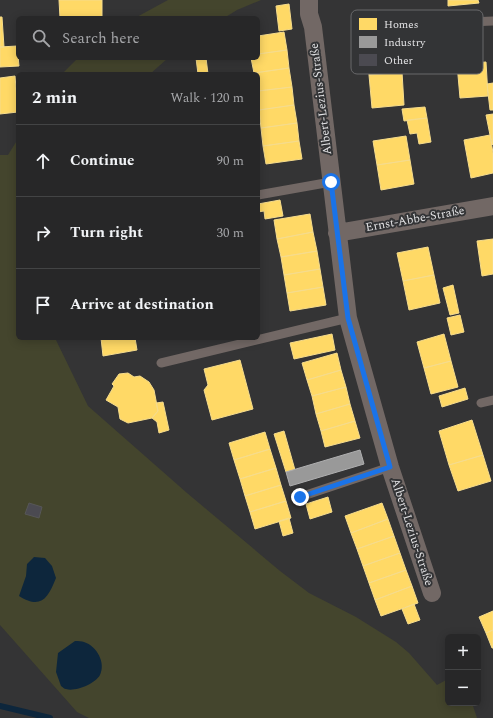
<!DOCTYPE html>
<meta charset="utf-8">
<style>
body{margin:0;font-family:Spectral,serif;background:#2f2f30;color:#f1f3f6}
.controls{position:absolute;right:12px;bottom:12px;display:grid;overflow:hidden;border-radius:6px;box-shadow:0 2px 10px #0003}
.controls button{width:36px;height:36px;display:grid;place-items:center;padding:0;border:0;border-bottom:1px solid #434445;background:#272728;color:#f1f3f6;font:20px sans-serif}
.stop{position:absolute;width:12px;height:12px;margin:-9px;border:3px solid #1a73e8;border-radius:50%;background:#fff}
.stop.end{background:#1a73e8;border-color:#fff;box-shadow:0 1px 4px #0008}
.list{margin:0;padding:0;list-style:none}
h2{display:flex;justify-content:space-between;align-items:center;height:52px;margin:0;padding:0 16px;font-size:17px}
h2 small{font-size:13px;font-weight:400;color:#a4a5a8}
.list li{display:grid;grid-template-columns:26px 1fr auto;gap:12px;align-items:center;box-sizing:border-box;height:72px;padding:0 16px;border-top:1px solid #434445}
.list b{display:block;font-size:15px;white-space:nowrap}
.list em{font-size:13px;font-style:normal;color:#a4a5a8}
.icon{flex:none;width:22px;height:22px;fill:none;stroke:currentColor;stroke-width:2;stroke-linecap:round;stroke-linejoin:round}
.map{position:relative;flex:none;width:493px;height:718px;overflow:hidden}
.search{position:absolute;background:#272728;box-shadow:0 2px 10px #0003;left:16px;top:16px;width:244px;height:44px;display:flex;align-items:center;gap:10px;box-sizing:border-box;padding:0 14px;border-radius:6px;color:#a4a5a8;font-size:15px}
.panel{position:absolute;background:#272728;box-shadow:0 2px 10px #0003;left:16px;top:72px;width:244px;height:268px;border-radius:6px}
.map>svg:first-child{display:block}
.green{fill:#44452d}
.water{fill:#0d263c}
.homes{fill:#ffd966;stroke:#f6dc8c}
.industry{fill:#999;stroke:#afafb0}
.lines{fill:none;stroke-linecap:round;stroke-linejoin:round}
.stream{stroke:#0d263c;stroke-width:6}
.building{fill:#4b4a51;stroke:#575757}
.lane{stroke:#726865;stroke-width:9}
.street{stroke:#726865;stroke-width:18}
.route{stroke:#1a73e8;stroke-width:5}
.labels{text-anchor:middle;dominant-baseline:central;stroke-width:4;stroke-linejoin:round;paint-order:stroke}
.street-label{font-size:12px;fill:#e2e2e4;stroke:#333436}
.key{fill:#333436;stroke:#68686a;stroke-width:1}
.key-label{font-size:11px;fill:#e2e2e4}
</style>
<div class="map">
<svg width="493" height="718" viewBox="0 0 493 718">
<rect width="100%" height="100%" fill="#343435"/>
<path class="green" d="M 168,0 L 261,0 L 237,10 L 224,18 L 135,18 Z
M 78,58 L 168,58 L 150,74 L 62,74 Z
M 18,139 L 18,338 L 55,338 L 88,406 L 187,493 L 280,571 L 309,593 L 356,617 L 396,642 L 409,653 L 437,685 L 448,679 L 448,703 L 472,703 L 477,718 L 89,718 L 77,712 L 0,625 L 0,155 L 8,155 Z"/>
<path class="water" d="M 34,557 L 45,558 L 52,566 L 56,578 C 48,598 41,610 19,596 L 26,576 L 27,564 Z
M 75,641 C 78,641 82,641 84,642 C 97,646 106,663 100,675 C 95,684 75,692 66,689 C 64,689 63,687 61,686 L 56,672 L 58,653 Z"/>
<path class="homes" d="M 59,0 L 102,0 L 102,18 L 60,18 Z
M 448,0 L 478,0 L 479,3 L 448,6 Z
M 289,4 L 292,29 L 279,31 L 276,6 Z
M 0,17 L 2,17 L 4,47 L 0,47 Z
M 284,32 L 287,50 L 258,54 L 258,36 Z
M 399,40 L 402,72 L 369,75 L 367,42 Z
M 17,46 L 19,66 L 0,67 L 0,47 Z
M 287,50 L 289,68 L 254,73 L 251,58 L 258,58 L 258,54 Z
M 196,58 L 206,58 L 208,74 L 198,74 Z
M 486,62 L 488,96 L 460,98 L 457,64 Z
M 289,68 L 292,87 L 258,91 L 258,74 L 254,73 Z
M 402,72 L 404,105 L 372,108 L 369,75 Z
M 15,76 L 18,112 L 0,114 L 0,78 Z
M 493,83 L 493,110 L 490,110 L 487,84 Z
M 292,87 L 294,105 L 259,110 L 258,91 Z
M 294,105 L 297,123 L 261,128 L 259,110 Z
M 425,107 L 427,118 L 404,121 L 402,109 Z
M 493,114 L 493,144 L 492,145 L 486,115 Z
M 427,118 L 431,142 L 419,144 L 417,133 L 410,134 L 407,120 Z
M 297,123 L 299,141 L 263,146 L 261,128 Z
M 490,135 L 493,153 L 493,173 L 471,178 L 464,140 Z
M 406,136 L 410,160 L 377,165 L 373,141 Z
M 299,141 L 302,159 L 266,164 L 263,146 Z
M 410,160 L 414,184 L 381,190 L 377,165 Z
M 280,200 L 283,216 L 265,219 L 264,211 L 258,212 L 258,204 Z
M 310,214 L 313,232 L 277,239 L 274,220 Z
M 313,232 L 317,251 L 281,257 L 277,239 Z
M 493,239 L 493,274 L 482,276 L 477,241 Z
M 428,247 L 434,275 L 403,281 L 397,253 Z
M 317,251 L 320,269 L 284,275 L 281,257 Z
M 320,269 L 323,287 L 287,293 L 284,275 Z
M 434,275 L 440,303 L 409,310 L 403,281 Z
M 453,285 L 459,313 L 450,315 L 443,288 Z
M 323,287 L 326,305 L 290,311 L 287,293 Z
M 460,315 L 464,332 L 451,335 L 447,318 Z
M 332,334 L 335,350 L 294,359 L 290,343 Z
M 444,334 L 451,361 L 424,368 L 417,342 Z
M 101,338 L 135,338 L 137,350 L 103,356 Z
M 337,353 L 341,370 L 307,380 L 302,363 Z
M 240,360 L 253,409 L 212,420 L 204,390 L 208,385 L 204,369 Z
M 451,361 L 458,387 L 431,394 L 424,368 Z
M 341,370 L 346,387 L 312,396 L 307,380 Z
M 128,373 L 134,377 L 140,376 L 149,382 L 154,390 L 158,411 L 152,418 L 128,423 L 120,419 L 118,407 L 106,400 L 114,386 L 112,384 L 119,374 Z
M 346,387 L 350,404 L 316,414 L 312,396 Z
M 465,388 L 468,399 L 442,407 L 439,396 Z
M 163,402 L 169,430 L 159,433 L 157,422 L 152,418 L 158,411 L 156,403 Z
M 350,404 L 355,421 L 321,431 L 316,414 Z
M 472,420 L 483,455 L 449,465 L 439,431 Z
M 355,421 L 360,438 L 325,447 L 321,431 Z
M 284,431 L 295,470 L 286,472 L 274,434 Z
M 265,432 L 270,449 L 234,460 L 229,443 Z
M 270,449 L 276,468 L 240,479 L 234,460 Z
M 483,455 L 491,481 L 458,491 L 449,465 Z
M 276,468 L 281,485 L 245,496 L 240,479 Z
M 281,485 L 286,501 L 250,512 L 245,496 Z
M 328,497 L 332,512 L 310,519 L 306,504 Z
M 286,501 L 291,518 L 255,529 L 250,512 Z
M 382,503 L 388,519 L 351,533 L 345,516 Z
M 289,518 L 293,533 L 283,536 L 279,521 Z
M 388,519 L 394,536 L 357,549 L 351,533 Z
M 394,536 L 400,553 L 363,566 L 357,549 Z
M 400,553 L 406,570 L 369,583 L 363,566 Z
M 406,570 L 412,586 L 375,600 L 369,583 Z
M 412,586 L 418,603 L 381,616 L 375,600 Z
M 414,604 L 420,620 L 408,624 L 402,609 Z
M 493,611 L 493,630 L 486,633 L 479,617 Z
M 493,630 L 493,648 L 492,648 L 486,633 Z"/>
<path class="industry" d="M 360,450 L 364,464 L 290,486 L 286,472 Z"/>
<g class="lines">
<path class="stream" d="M 0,706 L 50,718"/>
</g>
<path class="building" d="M 29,503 L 42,507 L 39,518 L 25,514 Z"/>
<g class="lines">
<path class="lane" d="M 426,24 L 493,21
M 258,195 L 331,182
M 161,363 L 348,318
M 481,403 L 493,400
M 300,497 L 390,467"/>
<path class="street" d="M 309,0 L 309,14 L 313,27 L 348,318 L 390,467 L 432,593
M 337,233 L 493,206"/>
</g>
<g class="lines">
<path class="route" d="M 300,497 L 390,467 L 348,318 L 331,182"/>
</g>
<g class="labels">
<g class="street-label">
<text transform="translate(321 99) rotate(-97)">Albert-Lezius-Straße</text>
<text transform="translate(415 219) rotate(-10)">Ernst-Abbe-Straße</text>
<text transform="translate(412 532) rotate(72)">Albert-Lezius-Straße</text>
</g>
</g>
<rect x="351" y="10" width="132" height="64" rx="6" class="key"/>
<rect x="359" y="18" width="18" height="12" fill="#ffd966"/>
<rect x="359" y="36" width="18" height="12" fill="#999"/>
<rect x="359" y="54" width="18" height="12" fill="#4b4a51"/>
<g class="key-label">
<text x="384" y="28">Homes</text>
<text x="384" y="46">Industry</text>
<text x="384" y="64">Other</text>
</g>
</svg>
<div class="controls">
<button>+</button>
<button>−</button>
</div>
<div class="stop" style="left:331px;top:182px"></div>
<div class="stop end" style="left:300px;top:497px"></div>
<div class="search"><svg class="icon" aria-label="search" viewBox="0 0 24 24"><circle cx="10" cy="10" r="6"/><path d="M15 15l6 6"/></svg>Search here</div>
<section class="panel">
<h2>2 min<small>Walk · 120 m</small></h2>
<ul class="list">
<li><svg class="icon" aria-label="ahead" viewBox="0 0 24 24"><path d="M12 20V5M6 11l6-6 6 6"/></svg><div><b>Continue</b></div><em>90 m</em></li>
<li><svg class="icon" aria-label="right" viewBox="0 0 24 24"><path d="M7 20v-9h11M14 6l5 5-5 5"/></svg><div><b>Turn right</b></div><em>30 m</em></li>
<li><svg class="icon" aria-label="arrive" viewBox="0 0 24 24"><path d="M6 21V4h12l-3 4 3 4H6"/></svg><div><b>Arrive at destination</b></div></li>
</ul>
</section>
</div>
